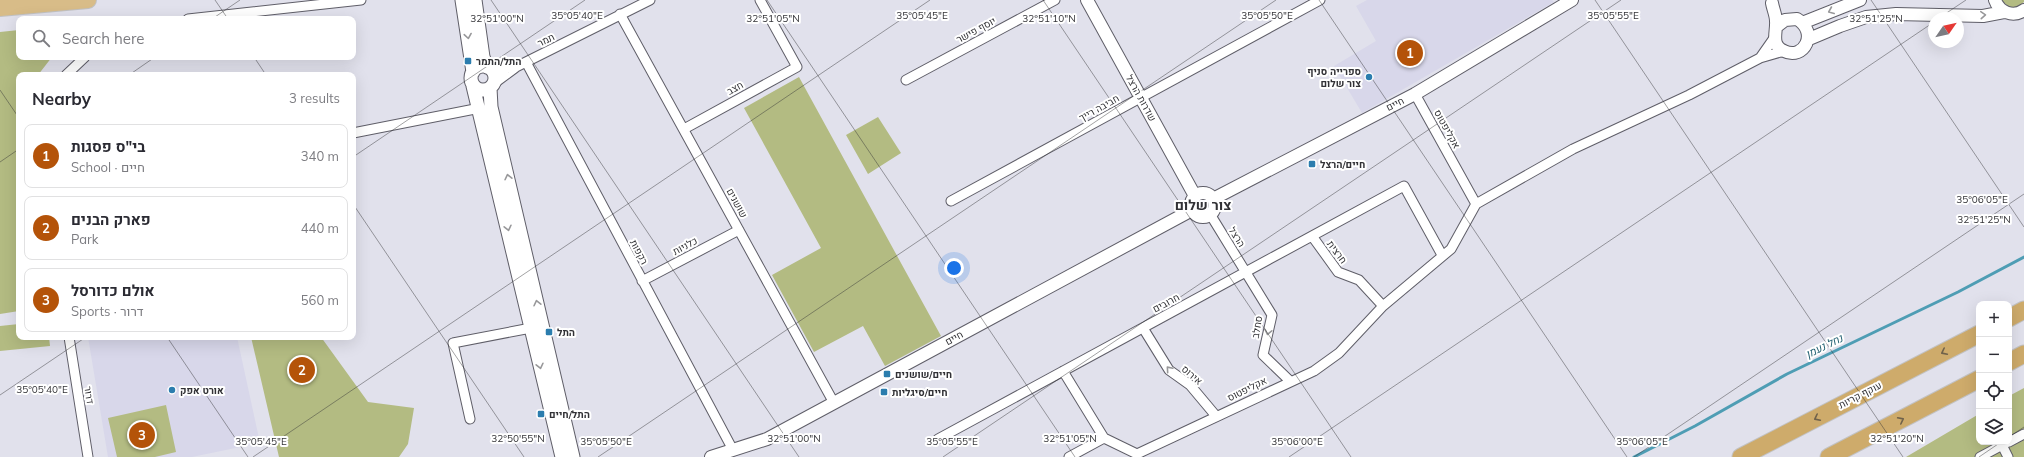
<!DOCTYPE html>
<meta charset="utf-8">
<style>
body{margin:0;font-family:Mulish,Heebo,sans-serif;background:#f7f7f7;color:#2b2b33}
.controls{position:absolute;right:12px;bottom:12px;display:grid;overflow:hidden;border-radius:8px;box-shadow:0 4px 16px #0002}
.controls button{width:36px;height:36px;display:grid;place-items:center;padding:0;border:0;border-bottom:1px solid #e1e1e2;background:#fff;color:#2b2b33;font:20px sans-serif}
.compass{position:absolute;left:1928px;top:12px;width:36px;height:36px;border-radius:50%;background:#fff;box-shadow:0 4px 16px #0002;rotate:56deg}
.you{position:absolute;left:954px;top:268px;width:14px;height:14px;margin:-10px;border:3px solid #fff;border-radius:50%;background:#1a73e8;box-shadow:0 0 0 6px #1a73e833}
.badge{display:grid;place-items:center;width:26px;height:26px;border-radius:50%;background:#b45309;color:#fff;font-size:13px;font-weight:700}
.pin{position:absolute;translate:-50% -50%;border:2px solid #fff;box-shadow:0 1px 4px #0006}
.list{margin:0;padding:0;list-style:none}
h2{display:flex;justify-content:space-between;align-items:center;height:52px;margin:0;padding:0 16px;font-size:17px}
h2 small{font-size:13px;font-weight:400;color:#7c7c81}
.list li{display:grid;grid-template-columns:26px 1fr auto;gap:12px;align-items:center;box-sizing:border-box;height:64px;margin:0 8px 8px;padding:0 8px;border:1px solid #e1e1e2;border-radius:8px}
.list b{display:block;font-size:15px;white-space:nowrap}
.list p{margin:0;font-size:13px;white-space:nowrap;color:#7c7c81}
.list em{font-size:13px;font-style:normal;color:#7c7c81}
.icon{flex:none;width:22px;height:22px;fill:none;stroke:currentColor;stroke-width:2;stroke-linecap:round;stroke-linejoin:round}
.map{position:relative;flex:none;width:2024px;height:457px;overflow:hidden}
.search{position:absolute;background:#fff;box-shadow:0 4px 16px #0002;left:16px;top:16px;width:340px;height:44px;display:flex;align-items:center;gap:10px;box-sizing:border-box;padding:0 14px;border-radius:8px;color:#7c7c81;font-size:15px}
.panel{position:absolute;background:#fff;box-shadow:0 4px 16px #0002;left:16px;top:72px;width:340px;height:268px;border-radius:8px}
.map>svg:first-child{display:block}
.built{fill:#d8d7ea}
.green{fill:#b3bb82}
.lines{fill:none;stroke-linecap:round;stroke-linejoin:round}
.stream{stroke:#4e9db4;stroke-width:3}
.minor-casing{stroke:#5f5e68;stroke-width:11}
.tertiary-casing{stroke:#5f5e68;stroke-width:14}
.secondary-casing{stroke:#5f5e68;stroke-width:15}
.trunk-casing{stroke:#c2c2c3;stroke-width:18}
.motorway-casing{stroke:#c2c2c3;stroke-width:19}
.minor{stroke:#fff;stroke-width:9}
.tertiary{stroke:#fff;stroke-width:12}
.secondary{stroke:#fff;stroke-width:13}
.trunk{stroke:#d8bc88;stroke-width:16}
.motorway{stroke:#ceab6b;stroke-width:17}
.oneway{stroke:#98989a}
.oneway2{stroke:#70624b}
.ticks{fill:none;stroke:#323236;stroke-width:1;stroke-opacity:0.45}
.poi-dot{fill:#2b7dae;stroke:#fff;stroke-width:1.5}
.labels{text-anchor:middle;dominant-baseline:central;stroke-width:4;stroke-linejoin:round;paint-order:stroke}
.street-label{font-size:10px;fill:#323236;stroke:#fff}
.poi-label{font-size:10px;font-weight:bold;fill:#323236;stroke:#fff;text-anchor:start}
.water-label{font-size:11px;font-style:italic;fill:#1f5f70;stroke:#fff}
.district-label{font-size:14px;font-weight:bold;fill:#323236;stroke:#fff}
.ticks-label{font-size:10px;text-anchor:middle;fill:#323236;stroke:#fff;stroke-width:4;stroke-linejoin:round;paint-order:stroke}
</style>
<div class="map">
<svg width="2024" height="457" viewBox="0 0 2024 457">
<rect width="100%" height="100%" fill="#e1e1ec"/>
<path class="built" d="M 1367,0 L 1552,0 L 1554,2 L 1362,113 L 1334,66 L 1376,41 L 1356,6 Z
M 88,337 L 237,337 L 260,443 L 192,457 L 108,457 Z"/>
<path class="green" d="M 2001,0 L 2024,0 L 2024,2 L 2018,7 L 2010,8 Z
M 19,30 L 19,57 L 52,57 L 38,75 L 19,75 L 19,311 L 0,314 L 0,32 Z
M 799,77 L 941,336 L 885,366 L 863,326 L 814,352 L 772,275 L 821,248 L 744,108 Z
M 878,117 L 901,153 L 868,174 L 846,135 Z
M 19,324 L 19,337 L 49,337 L 50,346 L 0,351 L 0,326 Z
M 251,337 L 321,337 L 368,402 L 414,408 L 408,444 L 399,457 L 279,457 Z
M 2024,388 L 2024,457 L 1906,457 L 1979,414 L 1979,442 L 2009,442 L 2009,396 Z
M 166,405 L 176,452 L 155,457 L 117,457 L 108,418 Z"/>
<g class="lines">
<path class="stream" d="M 1634,457 L 1695,426 L 1787,374 L 1958,292 L 2024,257"/>
<defs>
<path id="minor" d="M 620,14 L 834,403
M 188,19 L 361,0
M 1760,58 L 1774,38
M 526,62 L 733,450
M 491,70 L 516,67 L 650,0
M 66,75 L 85,57
M 906,80 L 1055,0
M 492,85 L 515,68
M 1415,94 L 1476,204
M 684,129 L 797,67 L 760,0
M 353,133 L 480,108
M 951,201 L 1320,0
M 1210,214 L 1272,315 L 1263,355 L 1290,381
M 1312,236 L 1338,272 L 1359,280 L 1383,306
M 642,281 L 739,230
M 1143,328 L 1169,370 L 1190,385 L 1216,416
M 69,337 L 88,457
M 1063,371 L 1104,438 L 1137,454 L 1314,371 L 1339,353 L 1383,306 L 1451,249 L 1476,204 L 1573,149 L 1689,95 L 1760,58 L 1784,51
M 470,419 L 453,343 L 531,328 L 536,329
M 938,439 L 1404,186 L 1442,255
M 2009,442 L 2024,434
M 2002,445 L 2008,457
M 1069,457 L 1104,438
M 1980,457 L 2008,442"/>
<path id="tertiary" d="M 1087,0 L 1195,196
M 1995,0 C 1999,12 2013,18 2024,10
M 1772,3 C 1773,9 1776,15 1776,21 C 1777,32 1770,45 1784,51 C 1804,61 1819,32 1797,19 L 1785,20 L 1776,27
M 1802,23 L 1860,0
M 1809,39 L 1840,26 L 1866,17 L 1896,14 L 1983,16 L 2004,12
M1191 205a12 12 0 1 1 24 0a12 12 0 1 1-24 0Z
M 1213,199 L 1415,94 L 1572,0
M 711,457 L 767,439 L 1192,210"/>
<path id="secondary" d="M 462,0 L 473,72
M 475,0 L 483,57 L 487,67
M471 78a12 12 0 1 1 24 0a12 12 0 1 1-24 0Z
M 473,86 L 562,457
M 490,88 L 491,107 L 573,457"/>
<path id="trunk" d="M 0,8 L 88,0"/>
<path id="motorway" d="M 2009,318 L 2024,310
M 2009,362 L 2024,354
M 1741,457 L 1979,334
M 1829,457 L 1979,379"/>
</defs>
<use href="#minor" class="minor-casing"/>
<use href="#tertiary" class="tertiary-casing"/>
<use href="#secondary" class="secondary-casing"/>
<use href="#trunk" class="trunk-casing"/>
<use href="#motorway" class="motorway-casing"/>
<use href="#minor" class="minor"/>
<use href="#tertiary" class="tertiary"/>
<use href="#secondary" class="secondary"/>
<use href="#trunk" class="trunk"/>
<use href="#motorway" class="motorway"/>
</g>
<defs><path id="oneway-chevron" d="M-2-3.5L2.5 0L-2 3.5" fill="none" stroke-width="1.6" stroke-linecap="round" stroke-linejoin="round"/></defs>
<g class="oneway">
<use href="#oneway-chevron" transform="translate(1831 11) rotate(157)"/>
<use href="#oneway-chevron" transform="translate(1983 15) rotate(-4)"/>
<use href="#oneway-chevron" transform="translate(468 36) rotate(81)"/>
<use href="#oneway-chevron" transform="translate(508 177) rotate(-103)"/>
<use href="#oneway-chevron" transform="translate(508 228) rotate(77)"/>
<use href="#oneway-chevron" transform="translate(537 303) rotate(-103)"/>
<use href="#oneway-chevron" transform="translate(1268 332) rotate(102)"/>
<use href="#oneway-chevron" transform="translate(540 366) rotate(77)"/>
<use href="#oneway-chevron" transform="translate(1169 369) rotate(-131)"/>
</g>
<g class="oneway2">
<use href="#oneway-chevron" transform="translate(1944 352) rotate(153)"/>
<use href="#oneway-chevron" transform="translate(1817 418) rotate(153)"/>
<use href="#oneway-chevron" transform="translate(1901 420) rotate(-27)"/>
</g>
<path class="ticks" d="M 215,0 L 228,19M 491,0 L 799,457M 767,0 L 1075,457M 1043,0 L 1351,457M 1319,0 L 1627,457M 1595,0 L 1903,457M 1871,0 L 2024,227M 1939,18 L 1966,0M 212,19 L 240,0M 254,57 L 266,75M 129,75 L 155,57M 0,90 L 19,118M 353,157 L 585,0M 0,162 L 19,149M 353,204 L 524,457M 167,337 L 248,457M 0,395 L 86,337M 2009,437 L 2024,427M 253,457 L 930,0M 598,457 L 1276,0M 943,457 L 1621,0M 1289,457 L 1934,22M 1634,457 L 2024,194M 1979,457 L 2001,442"/>
<g class="poi-dot">
<rect x="464" y="57" width="8" height="8" rx="2"/>
<circle cx="1369" cy="77" r="4"/>
<rect x="1308" y="160" width="8" height="8" rx="2"/>
<rect x="545" y="328" width="8" height="8" rx="2"/>
<rect x="883" y="370" width="8" height="8" rx="2"/>
<circle cx="172" cy="390" r="4"/>
<rect x="880" y="388" width="8" height="8" rx="2"/>
<rect x="537" y="410" width="8" height="8" rx="2"/>
</g>
<g class="labels">
<g class="street-label">
<text transform="translate(976 30) rotate(-28)">יוסף פישר</text>
<text transform="translate(546 40) rotate(-27)">תמר</text>
<text transform="translate(735 88) rotate(-29)">חצב</text>
<text transform="translate(1141 98) rotate(61)">שדרות הרצל</text>
<text transform="translate(1395 104) rotate(-27)">חיים</text>
<text transform="translate(1099 108) rotate(-29)">חביבה רייך</text>
<text transform="translate(1447 129) rotate(61)">אקליפטוס</text>
<text transform="translate(737 203) rotate(61)">שושנים</text>
<text transform="translate(1237 237) rotate(58)">הרצל</text>
<text transform="translate(685 246) rotate(-28)">כלניות</text>
<text transform="translate(639 252) rotate(62)">רקפות</text>
<text transform="translate(1337 252) rotate(54)">חרצית</text>
<text transform="translate(1166 303) rotate(-28)">חרובים</text>
<text transform="translate(1257 327) rotate(-80)">סחלב</text>
<text transform="translate(954 338) rotate(-28)">חיים</text>
<text transform="translate(1192 375) rotate(41)">אירוס</text>
<text transform="translate(1247 389) rotate(-26)">אקליפטוס</text>
<text transform="translate(89 395) rotate(81)">דרור</text>
<text transform="translate(1860 395) rotate(-27)">עוקף קריות</text>
</g>
<g class="poi-label">
<text x="476" y="61">התל/התמר</text>
<text x="1361" y="71" text-anchor="end">ספרייה סניף<tspan x="1361" dy="12">צור שלום</tspan></text>
<text x="1320" y="164">חיים/הרצל</text>
<text x="557" y="332">התל</text>
<text x="895" y="374">חיים/שושנים</text>
<text x="180" y="390">אורט אפק</text>
<text x="892" y="392">חיים/סיגליות</text>
<text x="549" y="414">התל/חיים</text>
</g>
<g class="water-label">
<text transform="translate(1824 346) rotate(-26)">נחל נעמן</text>
</g>
<g class="district-label">
<text x="1203" y="205">צור שלום</text>
</g>
</g>
<g class="ticks-label">
<text x="577" y="19">35°05'40"E</text>
<text x="922" y="19">35°05'45"E</text>
<text x="1267" y="19">35°05'50"E</text>
<text x="1613" y="19">35°05'55"E</text>
<text x="1049" y="22">32°51'10"N</text>
<text x="497" y="22">32°51'00"N</text>
<text x="773" y="22">32°51'05"N</text>
<text x="1876" y="22">32°51'25"N</text>
<text x="1982" y="203">35°06'05"E</text>
<text x="1984" y="223">32°51'25"N</text>
<text x="42" y="393">35°05'40"E</text>
<text x="518" y="442">32°50'55"N</text>
<text x="794" y="442">32°51'00"N</text>
<text x="1070" y="442">32°51'05"N</text>
<text x="1897" y="442">32°51'20"N</text>
<text x="261" y="445">35°05'45"E</text>
<text x="606" y="445">35°05'50"E</text>
<text x="952" y="445">35°05'55"E</text>
<text x="1297" y="445">35°06'00"E</text>
<text x="1642" y="445">35°06'05"E</text>
</g>
</svg>
<div class="controls">
<button>+</button>
<button>−</button>
<button><svg class="icon" aria-label="locate" viewBox="0 0 24 24"><circle cx="12" cy="12" r="6"/><path d="M12 2v4M12 18v4M2 12h4M18 12h4"/></svg></button>
<button><svg class="icon" aria-label="layers" viewBox="0 0 24 24"><path d="M12 4l9 5-9 5-9-5zM3 14l9 5 9-5"/></svg></button>
</div>
<svg class="compass" viewBox="-18 -18 36 36"><path d="M0-13l5 13h-10z" fill="#e53935"/><path d="M0 13l5-13h-10z" fill="#7c7c81"/></svg>
<div class="you"></div>
<div class="pin badge" style="left:1410px;top:53px">1</div>
<div class="pin badge" style="left:302px;top:370px">2</div>
<div class="pin badge" style="left:142px;top:435px">3</div>
<div class="search"><svg class="icon" aria-label="search" viewBox="0 0 24 24"><circle cx="10" cy="10" r="6"/><path d="M15 15l6 6"/></svg>Search here</div>
<section class="panel">
<h2>Nearby<small>3 results</small></h2>
<ul class="list">
<li><span class="badge">1</span><div><b>בי&quot;ס פסגות</b><p>School · חיים</p></div><em>340 m</em></li>
<li><span class="badge">2</span><div><b>פארק הבנים</b><p>Park</p></div><em>440 m</em></li>
<li><span class="badge">3</span><div><b>אולם כדורסל</b><p>Sports · דרור</p></div><em>560 m</em></li>
</ul>
</section>
</div>
